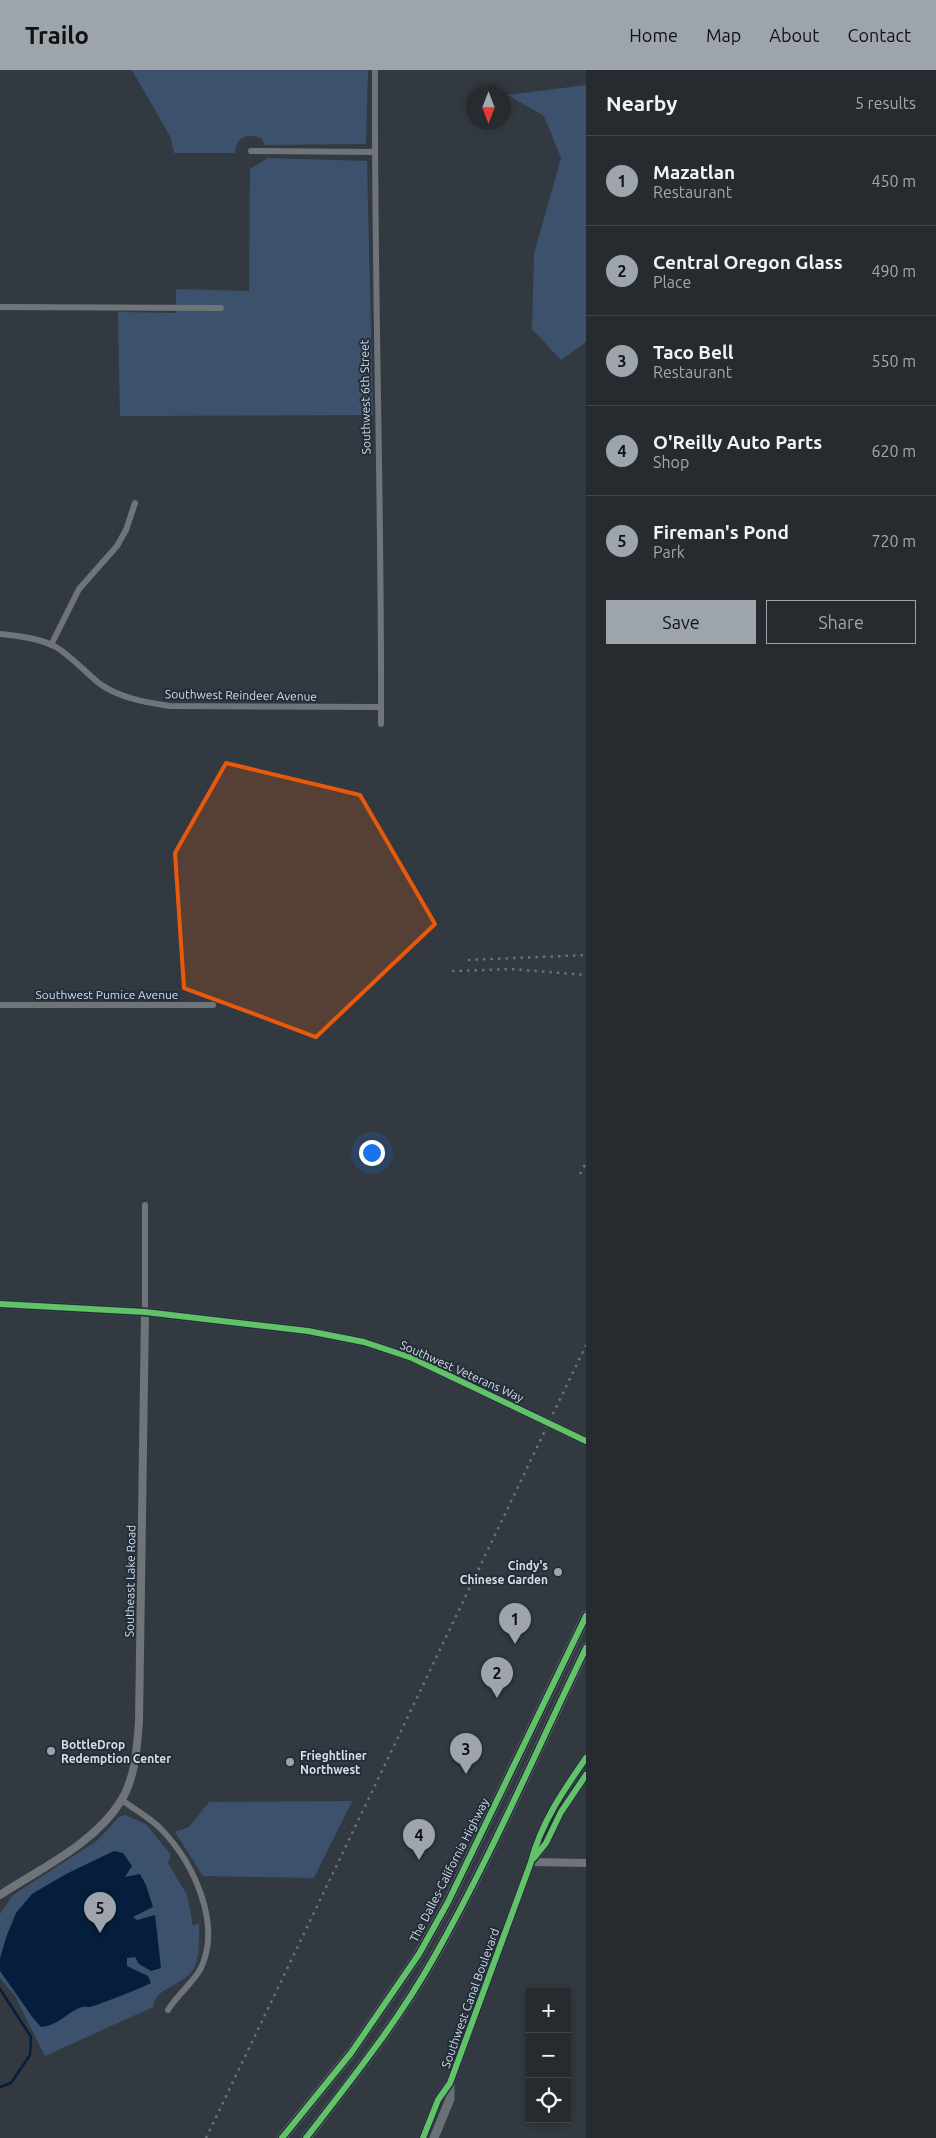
<!DOCTYPE html>
<meta charset="utf-8">
<style>
body{margin:0;font-family:Ubuntu,sans-serif;background:#2e3338;color:#f1f3f6}
.controls{position:absolute;right:15px;bottom:15px;display:grid;overflow:hidden;border-radius:0px;box-shadow:0 2px 8px #0003}
.controls button{width:45px;height:45px;display:grid;place-items:center;padding:0;border:0;border-bottom:1px solid #42474c;background:#262b30;color:#f1f3f6;font:25px sans-serif}
.compass{position:absolute;left:466px;top:15px;width:45px;height:45px;border-radius:50%;background:#262b30;box-shadow:0 2px 8px #0003;rotate:180deg}
.you{position:absolute;left:371px;top:1082px;width:18px;height:18px;margin:-12px;border:4px solid #fff;border-radius:50%;background:#1a73e8;box-shadow:0 0 0 8px #1a73e833}
.badge{display:grid;place-items:center;width:32px;height:32px;border-radius:50%;background:#9ea4ac;color:#111;font-size:16px;font-weight:700}
.pin{position:absolute;translate:-50% -41px;filter:drop-shadow(0 1px 2px #0008)}
.pin::after{content:'';position:absolute;top:26px;width:18px;height:15px;background:inherit;clip-path:polygon(0 0,100% 0,50% 100%)}
.list{margin:0;padding:0;list-style:none}
h2{display:flex;justify-content:space-between;align-items:center;height:65px;margin:0;padding:0 20px;font-size:21px}
h2 small{font-size:16px;font-weight:400;color:#a4a7ab}
.list li{display:grid;grid-template-columns:32px 1fr auto;gap:15px;align-items:center;box-sizing:border-box;height:90px;padding:0 20px;border-top:1px solid #42474c}
.list b{display:block;font-size:19px;white-space:nowrap}
.list p{margin:0;font-size:16px;white-space:nowrap;color:#a4a7ab}
.list em{font-size:16px;font-style:normal;color:#a4a7ab}
.actions{display:flex;gap:10px;padding:15px 20px}
.actions a{flex:1;padding:11px 0;border:1px solid #9ea4ac;border-radius:0px;text-align:center;font-size:18px;color:#9ea4ac}
.actions .main{background:#9ea4ac;color:#111}
.icon{flex:none;width:28px;height:28px;fill:none;stroke:currentColor;stroke-width:2;stroke-linecap:round;stroke-linejoin:round}
.map{position:relative;flex:none;width:586px;height:2068px;overflow:hidden}
header{display:flex;align-items:center;gap:30px;box-sizing:border-box;height:70px;padding:0 25px;background:#9ea4ac;color:#111}
header strong{font-size:24px}
nav{display:flex;gap:28px;margin-inline-start:auto;font-size:18px}
main{display:flex}
aside{flex:1;background:#262b30}
.map>svg:first-child{display:block}
.green{fill:#3c526c}
.water{fill:#051e3b}
.lines{fill:none;stroke-linecap:round;stroke-linejoin:round}
.stream{stroke:#051e3b;stroke-width:2.5}
.minor{stroke:#6e7479;stroke-width:6}
.tertiary{stroke:#6e7479;stroke-width:8}
.secondary{stroke:#6a7077;stroke-width:9}
.trunk{stroke:#6c747c;stroke-width:10}
.rail{stroke:#6d7177;stroke-width:2.5;stroke-dasharray:2.5 5;stroke-linecap:butt}
.cycleway-casing{stroke:#232e3b;stroke-width:9}
.cycleway{stroke:#61c268;stroke-width:6}
.marked{fill:#e8590c;fill-opacity:0.2;stroke:#e8590c;stroke-width:4;stroke-linejoin:round}
.poi-dot{fill:#9ea4ac;stroke:#232e3b;stroke-width:2}
.labels{text-anchor:middle;dominant-baseline:central;stroke-width:4;stroke-linejoin:round;paint-order:stroke}
.street-label{font-size:12px;fill:#d7dee6;stroke:#232e3b}
.poi-label{font-size:12px;font-weight:bold;fill:#d7dee6;stroke:#232e3b;text-anchor:start}
</style>
<header>
<strong>Trailo</strong>
<nav><a>Home</a><a>Map</a><a>About</a><a>Contact</a></nav>
</header>
<main>
<div class="map">
<svg width="586" height="2068" viewBox="0 0 586 2068">
<rect width="100%" height="100%" fill="#333940"/>
<path class="green" d="M 132,0 L 368,0 L 366,74 L 265,75 L 261,68 C 246,63 236,67 235,83 L 174,83 L 171,68 Z
M 586,15 L 586,272 L 561,290 L 532,259 L 534,184 L 561,88 L 544,46 L 508,25 Z
M 268,88 L 367,91 L 373,345 L 120,346 L 118,242 L 176,243 L 176,219 L 249,221 L 250,99 Z
M 352,1731 L 314,1808 L 203,1806 L 175,1762 L 189,1757 L 209,1732 Z
M 125,1745 L 146,1754 L 171,1785 L 168,1793 L 187,1825 L 193,1856 L 199,1853 C 199,1866 200,1884 195,1896 C 186,1916 155,1916 153,1937 L 45,1986 L 15,1926 L 0,1908 L 0,1844 L 13,1825 L 98,1770 L 119,1747 Z"/>
<path class="water" d="M 114,1781 L 123,1783 L 132,1796 L 125,1807 L 140,1804 L 146,1815 L 153,1837 L 133,1847 L 137,1850 L 155,1845 L 161,1898 L 151,1901 L 139,1894 L 135,1887 L 127,1888 L 127,1896 L 148,1906 L 151,1913 C 146,1916 96,1936 90,1937 C 86,1937 83,1936 79,1938 C 66,1944 56,1956 41,1957 L 33,1948 L 0,1901 L 0,1888 L 7,1865 L 16,1843 L 32,1824 L 66,1804 Z"/>
<g class="lines">
<path class="stream" d="M 0,1919 L 31,1967 L 30,1985 L 11,2013 L 0,2017"/>
<path class="minor" d="M 375,0 C 374,218 382,436 381,654
M 251,81 L 375,82
M 0,237 L 221,238
M 0,564 C 18,566 40,568 56,577 C 72,587 85,602 100,614 C 120,628 145,632 169,636 L 381,637
M 51,575 L 79,519 L 117,476 L 126,460 L 135,433
M 0,935 L 213,935
M 145,1242 L 145,1135
M 122,1730 C 134,1739 150,1748 161,1759 C 193,1792 222,1853 201,1898 C 193,1913 177,1925 168,1940"/>
<path class="tertiary" d="M 531,1792 L 586,1793
M 0,1825 C 41,1798 94,1774 121,1731 C 135,1708 137,1679 139,1652 L 145,1242"/>
<path class="secondary" d="M 0,1234 L 145,1242 L 308,1261 L 364,1272 L 412,1288 L 586,1371
M 533,1790 L 546,1773 L 561,1742 L 586,1705
M 423,2068 L 438,2030 L 450,2013 L 531,1792 C 541,1753 563,1721 586,1688
M 434,2068 L 450,2029 L 450,2014"/>
<path class="trunk" d="M 282,2068 L 351,1983 L 419,1884 L 448,1832 L 586,1546
M 306,2068 C 351,2010 397,1953 433,1889 C 490,1789 536,1681 586,1578"/>
<path class="rail" d="M 468,890 L 586,885
M 452,901 L 512,899 L 586,905
M 580,1104 L 586,1093
M 206,2068 L 586,1275"/>
<defs>
<path id="cycleway" d="M 0,1234 L 145,1242 L 308,1261 L 364,1272 L 412,1288 L 586,1371
M 534,1788 L 546,1773 L 561,1742 L 586,1705
M 282,2068 L 351,1983 L 419,1884 L 448,1832 L 586,1546
M 306,2068 C 351,2010 397,1953 433,1889 C 490,1789 536,1681 586,1578
M 423,2068 L 438,2030 L 450,2013 L 531,1792 C 541,1753 563,1721 586,1688"/>
</defs>
<use href="#cycleway" class="cycleway-casing"/>
<use href="#cycleway" class="cycleway"/>
</g>
<path class="marked" d="M 226,693 L 360,725 L 435,854 L 316,967 L 184,918 L 175,783 Z"/>
<g class="poi-dot">
<circle cx="558" cy="1502" r="5"/>
<circle cx="51" cy="1681" r="5"/>
<circle cx="290" cy="1692" r="5"/>
</g>
<g class="labels">
<g class="street-label">
<text transform="translate(365 327) rotate(-91)">Southwest 6th Street</text>
<text transform="translate(241 625) rotate(1)">Southwest Reindeer Avenue</text>
<text x="107" y="924">Southwest Pumice Avenue</text>
<text transform="translate(462 1301) rotate(24)">Southwest Veterans Way</text>
<text transform="translate(130 1511) rotate(-89)">Southeast Lake Road</text>
<text transform="translate(449 1800) rotate(-63)">The Dalles-California Highway</text>
<text transform="translate(470 1928) rotate(-70)">Southwest Canal Boulevard</text>
</g>
<g class="poi-label">
<text x="548" y="1495" text-anchor="end">Cindy's<tspan x="548" dy="14">Chinese Garden</tspan></text>
<text x="61" y="1674">BottleDrop<tspan x="61" dy="14">Redemption Center</tspan></text>
<text x="300" y="1685">Frieghtliner<tspan x="300" dy="14">Northwest</tspan></text>
</g>
</g>
</svg>
<div class="controls">
<button>+</button>
<button>−</button>
<button><svg class="icon" aria-label="locate" viewBox="0 0 24 24"><circle cx="12" cy="12" r="6"/><path d="M12 2v4M12 18v4M2 12h4M18 12h4"/></svg></button>
</div>
<svg class="compass" viewBox="-18 -18 36 36"><path d="M0-13l5 13h-10z" fill="#e53935"/><path d="M0 13l5-13h-10z" fill="#a4a7ab"/></svg>
<div class="you"></div>
<div class="pin badge" style="left:515px;top:1574px">1</div>
<div class="pin badge" style="left:497px;top:1628px">2</div>
<div class="pin badge" style="left:466px;top:1704px">3</div>
<div class="pin badge" style="left:419px;top:1790px">4</div>
<div class="pin badge" style="left:100px;top:1863px">5</div>
</div>
<aside>
<h2>Nearby<small>5 results</small></h2>
<ul class="list">
<li><span class="badge">1</span><div><b>Mazatlan</b><p>Restaurant</p></div><em>450 m</em></li>
<li><span class="badge">2</span><div><b>Central Oregon Glass</b><p>Place</p></div><em>490 m</em></li>
<li><span class="badge">3</span><div><b>Taco Bell</b><p>Restaurant</p></div><em>550 m</em></li>
<li><span class="badge">4</span><div><b>O'Reilly Auto Parts</b><p>Shop</p></div><em>620 m</em></li>
<li><span class="badge">5</span><div><b>Fireman's Pond</b><p>Park</p></div><em>720 m</em></li>
</ul>
<div class="actions"><a class="main">Save</a><a>Share</a></div>
</aside>
</main>
